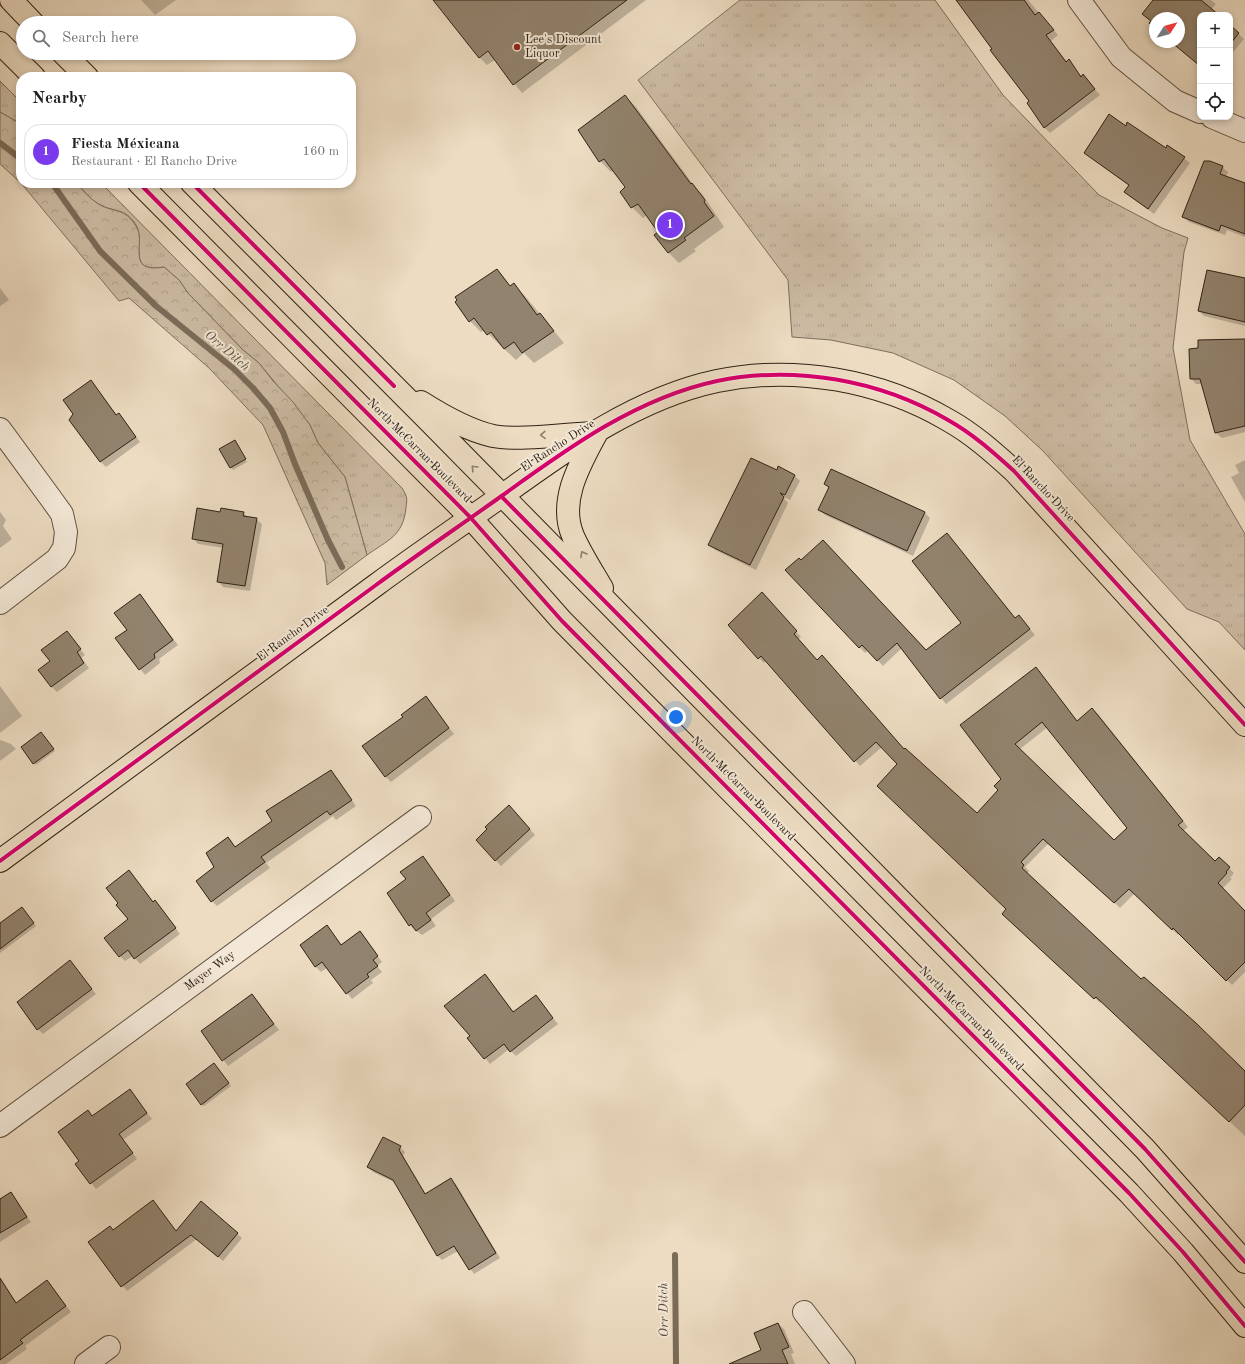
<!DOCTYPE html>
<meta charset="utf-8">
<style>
body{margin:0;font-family:"Old Standard TT",serif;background:#f2f2f2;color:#202124}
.controls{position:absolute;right:12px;top:12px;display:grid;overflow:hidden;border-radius:8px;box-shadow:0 2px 6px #0003}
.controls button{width:36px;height:36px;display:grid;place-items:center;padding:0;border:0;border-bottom:1px solid #e0e0e0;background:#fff;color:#202124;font:20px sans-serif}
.compass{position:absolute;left:1149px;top:12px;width:36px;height:36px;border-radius:50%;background:#fff;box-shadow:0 2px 6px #0003;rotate:54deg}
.you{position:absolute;left:676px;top:717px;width:14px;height:14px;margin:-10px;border:3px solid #fff;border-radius:50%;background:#1a73e8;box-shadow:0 0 0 6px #1a73e833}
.badge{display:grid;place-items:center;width:26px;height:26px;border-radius:50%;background:#7c3aed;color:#fff;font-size:13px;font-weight:700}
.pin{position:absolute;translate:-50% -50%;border:2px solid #fff;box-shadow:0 1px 4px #0006}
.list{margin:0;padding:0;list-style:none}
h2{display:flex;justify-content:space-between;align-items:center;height:52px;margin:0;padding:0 16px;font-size:17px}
h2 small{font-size:13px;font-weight:400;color:#757577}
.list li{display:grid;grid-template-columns:26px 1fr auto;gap:12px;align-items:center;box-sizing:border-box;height:56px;margin:0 8px 8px;padding:0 8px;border:1px solid #e0e0e0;border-radius:16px}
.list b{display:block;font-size:15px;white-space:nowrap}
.list p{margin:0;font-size:13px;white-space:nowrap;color:#757577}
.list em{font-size:13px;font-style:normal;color:#757577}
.icon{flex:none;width:22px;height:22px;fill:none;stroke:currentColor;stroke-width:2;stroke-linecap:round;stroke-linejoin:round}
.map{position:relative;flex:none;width:1245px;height:1364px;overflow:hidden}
.search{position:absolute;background:#fff;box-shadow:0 2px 6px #0003;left:16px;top:16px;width:340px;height:44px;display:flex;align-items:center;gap:10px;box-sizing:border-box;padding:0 14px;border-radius:22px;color:#757577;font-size:15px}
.panel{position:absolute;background:#fff;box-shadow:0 2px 6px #0003;left:16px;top:72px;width:340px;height:116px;border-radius:16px}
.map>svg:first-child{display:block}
.grass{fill:url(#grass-tufts);stroke:#7e6f5c}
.forest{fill:url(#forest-crowns);stroke:#7e6f5c}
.shadow{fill:#0003;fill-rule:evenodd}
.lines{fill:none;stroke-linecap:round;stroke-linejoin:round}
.stream{stroke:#7b6c59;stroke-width:6}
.building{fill:#92836e;stroke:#302214;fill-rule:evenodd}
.minor-casing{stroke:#5f5040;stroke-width:24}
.major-casing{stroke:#302214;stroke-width:24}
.minor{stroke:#f3e8d7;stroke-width:22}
.major{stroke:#eddcc2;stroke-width:22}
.cycleway-casing{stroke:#f3e8d7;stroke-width:6}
.cycleway{stroke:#d6006c;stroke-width:4}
.oneway{stroke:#8e7f6b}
.poi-dot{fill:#8f2418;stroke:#f3e8d7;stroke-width:1.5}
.labels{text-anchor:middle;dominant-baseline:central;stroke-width:4;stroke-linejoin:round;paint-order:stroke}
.poi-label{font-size:12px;fill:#302214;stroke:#f3e8d7;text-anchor:start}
.street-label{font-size:12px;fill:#302214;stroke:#f3e8d7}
.water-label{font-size:13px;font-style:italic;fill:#5c4d3c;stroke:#f3e8d7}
</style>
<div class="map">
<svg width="1245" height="1364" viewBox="0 0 1245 1364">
<defs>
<pattern id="grass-tufts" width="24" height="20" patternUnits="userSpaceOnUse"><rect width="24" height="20" fill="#cdbca4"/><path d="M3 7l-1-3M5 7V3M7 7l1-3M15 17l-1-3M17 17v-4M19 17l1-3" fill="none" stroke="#b0a18c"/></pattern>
<pattern id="forest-crowns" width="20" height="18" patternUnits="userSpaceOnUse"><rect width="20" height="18" fill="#cdbca4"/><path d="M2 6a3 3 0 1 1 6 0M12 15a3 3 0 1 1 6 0" fill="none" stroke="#b0a18c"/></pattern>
</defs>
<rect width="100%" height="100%" fill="#eddcc2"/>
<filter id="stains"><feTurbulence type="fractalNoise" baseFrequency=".005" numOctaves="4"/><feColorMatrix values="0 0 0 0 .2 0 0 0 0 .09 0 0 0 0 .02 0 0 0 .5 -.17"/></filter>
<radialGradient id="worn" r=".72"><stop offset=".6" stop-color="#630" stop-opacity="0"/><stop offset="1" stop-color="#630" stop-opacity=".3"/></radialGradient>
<path class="grass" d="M 740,0 L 935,0 L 1003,95 L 1099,195 L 1162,228 L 1188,238 L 1184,252 L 1173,348 L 1190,440 L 1245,534 L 1245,650 L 1219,622 L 1187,609 L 1043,451 L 1005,416 L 954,380 L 893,353 L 831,340 L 792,337 L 788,280 L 638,80 Z
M 0,81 L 21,102 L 21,124 L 0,112 Z
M 77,183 L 101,183 L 402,488 C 408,498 407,498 406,508 C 403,536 388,540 367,555 L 345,477 L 318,443 L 310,425 L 259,363 L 243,350 L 188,293 L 179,280 L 164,267 C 125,274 146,242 136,225 C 126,209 117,212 102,206 C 92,201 84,192 77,183 Z"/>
<path class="forest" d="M 0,112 L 21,124 L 21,183 L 0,164 Z
M 21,183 L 77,183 C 84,192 92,201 102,206 C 118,213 124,208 136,226 C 147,241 124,274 164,267 L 179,280 L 188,293 L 243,350 L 259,363 L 273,381 L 293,402 L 310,425 L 318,443 L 345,477 L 367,555 L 327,585 L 325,563 L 263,425 L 209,368 L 129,298 L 119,301 Z"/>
<path class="shadow" d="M 141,0 L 176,0 L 155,15 Z
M 437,0 L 646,0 L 522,93 L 495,60 L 487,65 L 479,57 Z
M 961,0 L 1028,0 L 1058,35 L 1051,41 L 1067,62 L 1069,61 L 1082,77 L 1088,81 L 1100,95 L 1050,133 L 1044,127 L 1031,102 Z
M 1155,0 L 1211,0 L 1216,4 L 1211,10 L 1217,15 L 1200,15 L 1200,66 L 1184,53 L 1179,39 L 1179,18 L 1155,18 L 1155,24 Z
M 1230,26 L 1244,39 L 1230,56 Z
M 625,96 L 636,107 L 695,187 L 703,195 L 724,227 L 694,249 L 696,251 L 679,263 L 668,252 L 659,232 L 647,215 L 643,218 L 632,207 L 621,192 L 627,188 L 614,170 L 611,172 L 600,161 L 579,130 Z
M 1126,127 L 1184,158 L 1190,163 L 1154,214 L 1125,192 L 1129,186 L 1085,153 Z
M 1222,167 L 1228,172 L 1226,177 L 1245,184 L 1245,237 L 1227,230 L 1225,235 L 1189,222 L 1184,217 Z
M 496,270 L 511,287 L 514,285 L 525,296 L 564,343 L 534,363 L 524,353 L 516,360 L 484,330 L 481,332 L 470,321 L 456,302 Z
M 1245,279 L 1245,326 L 1204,316 L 1199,311 Z
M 0,288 L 9,300 L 0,306 Z
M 1245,340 L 1245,432 L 1222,438 L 1216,433 L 1203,384 L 1196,384 L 1191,378 Z
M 91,381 L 117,415 L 119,414 L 124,420 L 140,442 L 106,467 L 100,461 Z
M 235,442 L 247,462 L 233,470 L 231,467 Z
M 1245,460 L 1245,502 L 1231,477 L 1239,473 L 1235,465 Z
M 831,470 L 925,513 L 930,518 L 913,556 L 825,515 L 820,510 L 829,488 L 825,484 Z
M 777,472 L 794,475 L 800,481 L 790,500 L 782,496 L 788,503 L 756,570 L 715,550 L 709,544 Z
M 0,512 L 6,520 L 3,526 L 12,539 L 0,548 Z
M 221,513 L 243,513 L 248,517 L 256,519 L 262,524 L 250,591 L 223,587 L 218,581 L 224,548 L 198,544 L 193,538 Z
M 787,570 L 926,652 L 1019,616 L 1035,635 L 946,704 L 902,648 L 883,666 L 868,650 L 865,653 Z
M 140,595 L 178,645 L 159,659 L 160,663 L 145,675 L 117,639 L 128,630 Z
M 768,599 L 801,637 L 798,639 L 817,661 L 904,750 L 977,815 L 999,790 L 1003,779 L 961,726 L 1041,674 L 1077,721 L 1092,709 L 1098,714 L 1188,827 L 1183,831 L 1215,862 L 1219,858 L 1234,873 L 1230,878 L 1232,879 L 1222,889 L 1245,912 L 1245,972 L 1232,985 L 1179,933 L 1178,935 L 1135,893 L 1120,908 L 1049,843 L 1025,867 L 1029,871 L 1027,874 L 1141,981 L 1245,1072 L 1245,1136 L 1102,1001 L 1100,1003 L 1009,919 L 1008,909 L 899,764 L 882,747 L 860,766 L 766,661 L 764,663 L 759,658 ZM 1048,727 L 1128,829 L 1114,841 L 1020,749 Z
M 67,632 L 85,655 L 81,658 L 89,668 L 57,692 L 51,686 L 51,662 Z
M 0,686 L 22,716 L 0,733 Z
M 426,698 L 454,734 L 391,782 L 386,777 L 404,717 Z
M 43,736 L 55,751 L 36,765 L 34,763 Z
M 0,740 L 11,744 L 16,749 L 0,761 Z
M 331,771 L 356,806 L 336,820 L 333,816 L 266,863 L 270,868 L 217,906 L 212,901 L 215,868 L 228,838 L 236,848 L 273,821 Z
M 515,812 L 535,835 L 501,866 L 477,840 Z
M 423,857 L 455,901 L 431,919 L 436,926 L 422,935 L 409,925 L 407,879 Z
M 129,872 L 154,903 L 155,902 L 160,907 L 180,934 L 140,964 L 133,956 L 125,961 L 120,956 L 130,919 Z
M 22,908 L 36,926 L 0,953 L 0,925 Z
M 327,926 L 342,945 L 360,932 L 382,962 L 377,966 L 382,972 L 371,980 L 373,983 L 352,999 L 327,968 L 321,972 L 316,967 L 301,946 Z
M 70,962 L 96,994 L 43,1034 L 38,1029 Z
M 490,981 L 514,1012 L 535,996 L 558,1024 L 516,1056 L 509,1049 L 490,1064 L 469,1038 L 471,1036 Z
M 252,995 L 279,1030 L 228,1066 L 202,1031 Z
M 216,1067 L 231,1086 L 204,1106 L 201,1104 Z
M 130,1090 L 152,1119 L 123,1140 L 137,1159 L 96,1189 L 76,1164 L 80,1161 L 88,1112 L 93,1117 Z
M 400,1147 L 405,1152 L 403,1156 L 426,1194 L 451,1180 L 456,1184 L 500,1258 L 474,1274 L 458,1251 L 442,1260 L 437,1255 L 396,1183 L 373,1172 L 368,1167 Z
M 11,1193 L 31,1222 L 0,1242 L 0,1200 Z
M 201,1203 L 242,1238 L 223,1261 L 197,1239 L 127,1291 L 89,1242 L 114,1231 L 176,1232 Z
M 1,1281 L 17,1303 L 47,1281 L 71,1312 L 25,1346 L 27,1349 L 6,1364 L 0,1364 Z
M 778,1324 L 784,1329 L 794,1353 L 791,1354 L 795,1364 L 748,1364 L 763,1350 Z"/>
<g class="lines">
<path class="stream" d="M 0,143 L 21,159
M 52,183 L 100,251 L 156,306 L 234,369 L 253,388 L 270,408 L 283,432 L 295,464 L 328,540 L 342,567
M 675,1255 L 676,1364"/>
</g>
<path class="building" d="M 433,0 L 627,0 L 513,85 L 488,51 L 479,58 Z
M 956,0 L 1024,0 L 1035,15 L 1039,12 L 1054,30 L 1046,35 L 1066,62 L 1069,59 L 1081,77 L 1083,74 L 1095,89 L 1044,128 L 1027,103 L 1029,101 L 990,50 L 992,49 Z
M 1153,0 L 1201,0 L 1219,15 L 1200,15 L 1200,66 L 1171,42 L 1179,42 L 1179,18 L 1155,18 L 1155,28 L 1149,23 L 1151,21 L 1142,14 Z
M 1230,25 L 1239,33 L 1230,44 Z
M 625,95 L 691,184 L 692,183 L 705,200 L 704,202 L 714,216 L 684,238 L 686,240 L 668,253 L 654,235 L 658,232 L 638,204 L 631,208 L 620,192 L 625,187 L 604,159 L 599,162 L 578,130 Z
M 1109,114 L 1126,126 L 1127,122 L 1166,148 L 1167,145 L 1185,157 L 1148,209 L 1124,192 L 1129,185 L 1084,153 Z
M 1204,161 L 1210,161 L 1223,166 L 1220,174 L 1245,183 L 1245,234 L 1221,225 L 1219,231 L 1182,217 Z
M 497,269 L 510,286 L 514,283 L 537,315 L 540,313 L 554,331 L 522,353 L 514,342 L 504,349 L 491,332 L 487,335 L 474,318 L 469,322 L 455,302 L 457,300 L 455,297 Z
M 1207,270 L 1245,278 L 1245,322 L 1198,311 Z
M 1245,339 L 1245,426 L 1215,433 L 1200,379 L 1190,379 L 1189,349 L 1198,348 L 1198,340 Z
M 91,380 L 116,415 L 119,413 L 136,437 L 100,462 L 69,420 L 73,414 L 63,400 Z
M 235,440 L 246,459 L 230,468 L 219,449 Z
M 751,458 L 777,470 L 778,466 L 795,475 L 785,495 L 780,493 L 784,497 L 750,565 L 708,545 Z
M 831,469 L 925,512 L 907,551 L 818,510 L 829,487 L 824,484 Z
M 197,508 L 220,512 L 221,508 L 244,512 L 243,516 L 257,518 L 245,586 L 217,582 L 223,544 L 192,539 Z
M 947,533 L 1015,618 L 1019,615 L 1030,629 L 940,699 L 897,643 L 877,661 L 862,645 L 859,648 L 785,570 L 799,558 L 801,560 L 823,540 L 926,650 L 961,623 L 912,561 Z
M 762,592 L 797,631 L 794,634 L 817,660 L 822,655 L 904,749 L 905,748 L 977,813 L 998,790 L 994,786 L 1001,779 L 960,725 L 1036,667 L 1077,721 L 1092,708 L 1183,821 L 1178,825 L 1215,861 L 1219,857 L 1230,867 L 1226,872 L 1227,873 L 1218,883 L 1245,911 L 1245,962 L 1226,981 L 1173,928 L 1172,930 L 1129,889 L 1114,903 L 1043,839 L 1021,862 L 1024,865 L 1022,868 L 1141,979 L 1144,977 L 1196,1023 L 1245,1071 L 1245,1105 L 1229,1122 L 1096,997 L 1094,999 L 1002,914 L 1006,909 L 877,786 L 897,764 L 876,742 L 854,762 L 761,656 L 758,659 L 728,625 ZM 1042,722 L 1127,828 L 1114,840 L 1015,744 Z
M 140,594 L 173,640 L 154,654 L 155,658 L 139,670 L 115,638 L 127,630 L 114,613 Z
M 67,631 L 81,649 L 77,652 L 84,663 L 51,687 L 38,670 L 50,661 L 41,650 Z
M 426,696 L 449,728 L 385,777 L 362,746 L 403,717 L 401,715 Z
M 41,732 L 54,749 L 33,764 L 21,747 Z
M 331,770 L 352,800 L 330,815 L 327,811 L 261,857 L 265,862 L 211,902 L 196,881 L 214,867 L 206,853 L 228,837 L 235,847 L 272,821 L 266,811 Z
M 509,805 L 530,829 L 495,861 L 476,840 L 487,829 L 485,827 Z
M 423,856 L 450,895 L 426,913 L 431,920 L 416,931 L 411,924 L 409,926 L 387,893 L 406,879 L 400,872 Z
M 129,870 L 153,902 L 155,900 L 176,928 L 134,959 L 128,950 L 119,957 L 104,938 L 128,919 L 116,905 L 118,903 L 106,888 Z
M 22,907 L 34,923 L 0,949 L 0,923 Z
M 327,925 L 341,945 L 360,931 L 378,956 L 373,960 L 378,966 L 367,974 L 369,977 L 346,994 L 322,962 L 315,967 L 300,945 Z
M 70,960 L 92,989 L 37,1030 L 17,1002 Z
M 485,974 L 513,1012 L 536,995 L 553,1018 L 510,1052 L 504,1044 L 484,1059 L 467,1038 L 470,1036 L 444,1006 Z
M 252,994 L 274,1024 L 222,1061 L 201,1031 Z
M 214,1063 L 229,1083 L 201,1105 L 186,1084 Z
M 130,1089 L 147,1113 L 119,1134 L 133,1153 L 90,1184 L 75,1164 L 79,1161 L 58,1132 L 88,1110 L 92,1116 Z
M 383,1137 L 401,1146 L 399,1150 L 425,1194 L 451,1178 L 496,1253 L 469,1270 L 454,1246 L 437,1256 L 393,1180 L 367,1167 Z
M 11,1192 L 27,1217 L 0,1233 L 0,1199 Z
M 153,1200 L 176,1231 L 201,1201 L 238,1233 L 218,1257 L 191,1235 L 121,1287 L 88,1242 L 110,1226 L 113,1230 Z
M 0,1278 L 16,1303 L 47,1280 L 66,1306 L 20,1340 L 23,1343 L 0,1360 Z
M 778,1323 L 789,1347 L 782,1350 L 788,1364 L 729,1364 L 761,1350 L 754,1333 Z"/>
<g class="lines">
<defs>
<path id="minor" d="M 1079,0 L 1121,57 L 1175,101 L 1200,112
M 1212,117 L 1245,131
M 0,429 L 52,500 L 62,514 L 66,532 L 64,548 L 57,559 L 0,603
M 0,1126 L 420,817
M 804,1312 L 844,1364
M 86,1364 L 109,1347"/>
<path id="major" d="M 11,0 L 33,23
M 0,43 L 34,77
M 63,53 L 87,77
M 139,183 L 470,517 L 562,621 L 1129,1193 L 1183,1252 L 1245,1326
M 192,183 L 431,423 L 1145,1149 L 1245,1262
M 421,402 C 443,416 467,430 493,436 C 520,441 566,434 594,433
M 596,434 C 580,464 558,501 573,536 C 581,554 592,571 602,588
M 0,861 C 125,769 251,677 376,585 C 418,554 461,525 503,495 C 568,448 637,398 717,381 C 795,365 880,380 948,420 C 973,434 993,452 1014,471 L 1245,725"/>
</defs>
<use href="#minor" class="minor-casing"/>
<use href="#major" class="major-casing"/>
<use href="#minor" class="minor"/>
<use href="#major" class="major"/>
<defs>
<path id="cycleway" d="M 139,183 L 470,517 L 562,621 L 1129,1193 L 1183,1252 L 1245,1326
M 192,183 L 394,386
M 501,496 L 1145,1149 L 1245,1262
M 0,861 C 125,769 251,677 376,585 C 418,554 461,525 503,495 C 568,448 637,398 717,381 C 795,365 880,380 948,420 C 973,434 993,452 1014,471 L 1245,725"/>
</defs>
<use href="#cycleway" class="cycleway-casing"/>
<use href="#cycleway" class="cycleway"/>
</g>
<defs><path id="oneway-chevron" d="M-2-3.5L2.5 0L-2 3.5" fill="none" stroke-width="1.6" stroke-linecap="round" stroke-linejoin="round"/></defs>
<g class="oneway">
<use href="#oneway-chevron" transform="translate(543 435) rotate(177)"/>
<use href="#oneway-chevron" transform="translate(474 468) rotate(-134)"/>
<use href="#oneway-chevron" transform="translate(583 554) rotate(-119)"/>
</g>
<circle class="poi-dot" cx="517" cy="47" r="4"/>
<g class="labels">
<g class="poi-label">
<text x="525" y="40">Lee's Discount<tspan x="525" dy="14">Liquor</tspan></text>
</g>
<g class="street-label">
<text transform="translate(558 446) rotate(-33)">El Rancho Drive</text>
<text transform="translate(419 451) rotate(45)">North McCarran Boulevard</text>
<text transform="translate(1043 489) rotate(47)">El Rancho Drive</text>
<text transform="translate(293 634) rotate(-36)">El Rancho Drive</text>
<text transform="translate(743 789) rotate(45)">North McCarran Boulevard</text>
<text transform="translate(210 971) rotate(-36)">Mayer Way</text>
<text transform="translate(971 1019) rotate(45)">North McCarran Boulevard</text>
</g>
<g class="water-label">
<text transform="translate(227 351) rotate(41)">Orr Ditch</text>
<text transform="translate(664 1310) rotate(-91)">Orr Ditch</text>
</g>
</g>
<rect width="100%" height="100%" filter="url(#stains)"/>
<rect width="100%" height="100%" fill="url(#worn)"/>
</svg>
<div class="controls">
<button>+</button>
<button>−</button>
<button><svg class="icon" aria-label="locate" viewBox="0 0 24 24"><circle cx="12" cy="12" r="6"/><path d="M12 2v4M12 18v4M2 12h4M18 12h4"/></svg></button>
</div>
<svg class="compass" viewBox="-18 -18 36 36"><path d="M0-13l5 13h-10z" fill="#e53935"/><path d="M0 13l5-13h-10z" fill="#757577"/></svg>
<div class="you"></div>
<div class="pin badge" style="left:670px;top:225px">1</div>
<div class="search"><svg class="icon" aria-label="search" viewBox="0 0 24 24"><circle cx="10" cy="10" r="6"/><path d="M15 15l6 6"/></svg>Search here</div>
<section class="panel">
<h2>Nearby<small></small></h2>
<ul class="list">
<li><span class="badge">1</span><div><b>Fiesta Méxicana</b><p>Restaurant · El Rancho Drive</p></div><em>160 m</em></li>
</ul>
</section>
</div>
